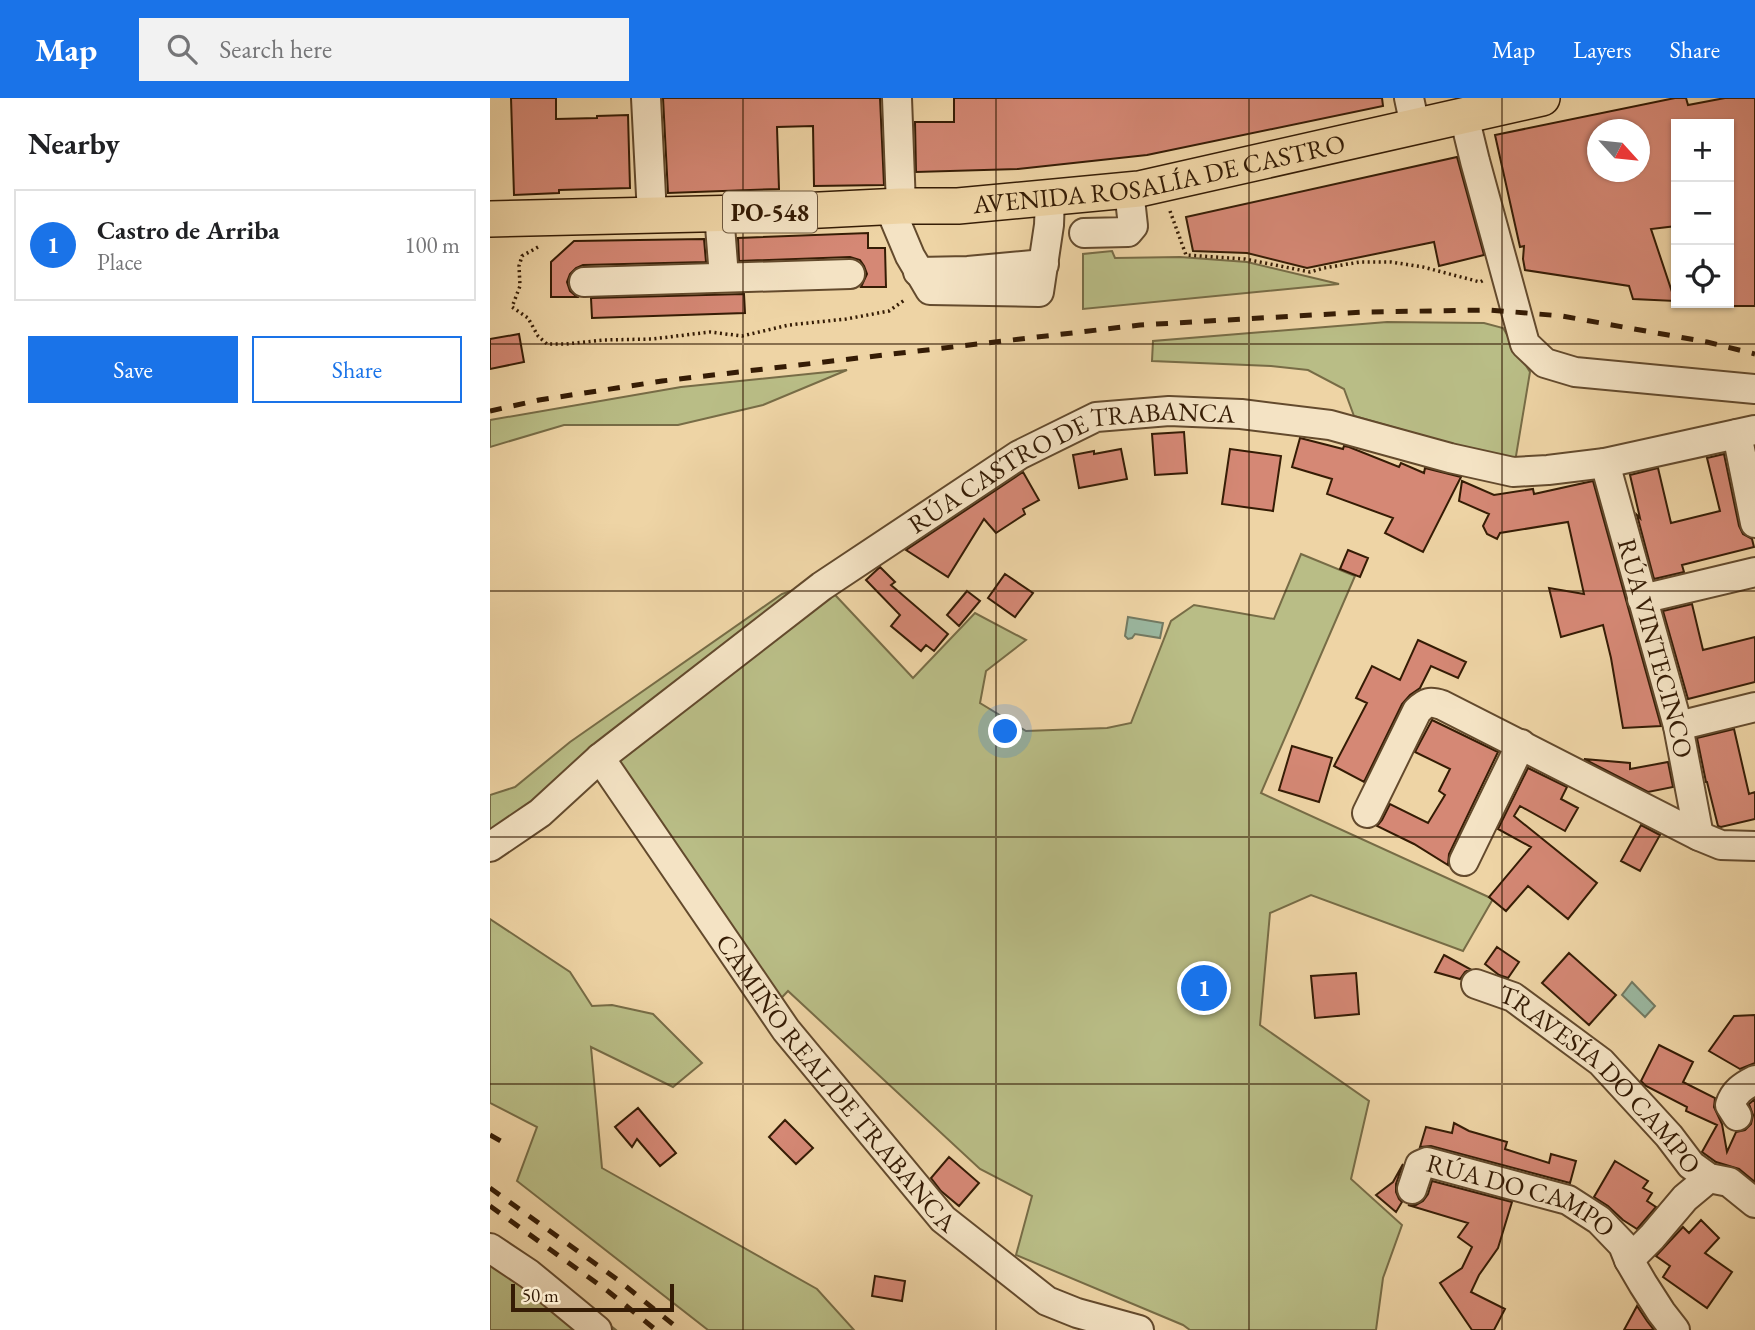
<!DOCTYPE html>
<meta charset="utf-8">
<style>
body{margin:0;font-family:"EB Garamond",serif;background:#f2f2f2;color:#202124}
.controls{position:absolute;right:21px;top:21px;display:grid;overflow:hidden;border-radius:0px;box-shadow:0 2px 5px #0004}
.controls button{width:63px;height:63px;display:grid;place-items:center;padding:0;border:0;border-bottom:2px solid #e0e0e0;background:#fff;color:#202124;font:35px sans-serif}
.compass{position:absolute;left:1097px;top:21px;width:63px;height:63px;border-radius:50%;background:#fff;box-shadow:0 2px 5px #0004;rotate:117deg}
.scale{position:absolute;left:21px;bottom:18px;width:163px;box-sizing:border-box;padding-left:7px;border:4px solid #351c05;border-top:0;font-size:19px;line-height:24px;white-space:nowrap;color:#351c05;-webkit-text-stroke:5px #f4e3c4;paint-order:stroke}
.you{position:absolute;left:516px;top:634px;width:24px;height:24px;margin:-18px;border:5px solid #fff;border-radius:50%;background:#1a73e8;box-shadow:0 0 0 10px #1a73e833}
.badge{display:grid;place-items:center;width:46px;height:46px;border-radius:50%;background:#1a73e8;color:#fff;font-size:23px;font-weight:700}
.pin{position:absolute;translate:-50% -50%;border:4px solid #fff;box-shadow:0 2px 7px #0006}
.list{margin:0;padding:0;list-style:none}
h2{display:flex;justify-content:space-between;align-items:center;height:91px;margin:0;padding:0 28px;font-size:30px}
h2 small{font-size:23px;font-weight:400;color:#757577}
.list li{display:grid;grid-template-columns:46px 1fr auto;gap:21px;align-items:center;box-sizing:border-box;height:112px;margin:0 14px 14px;padding:0 14px;border:2px solid #e0e0e0;border-radius:0px}
.list b{display:block;font-size:26px;white-space:nowrap}
.list p{margin:0;font-size:23px;white-space:nowrap;color:#757577}
.list em{font-size:23px;font-style:normal;color:#757577}
.actions{display:flex;gap:14px;padding:21px 28px}
.actions a{flex:1;padding:16px 0;border:2px solid #1a73e8;border-radius:0px;text-align:center;font-size:24px;color:#1a73e8}
.actions .main{background:#1a73e8;color:#fff}
.icon{flex:none;width:38px;height:38px;fill:none;stroke:currentColor;stroke-width:2;stroke-linecap:round;stroke-linejoin:round}
.map{position:relative;flex:none;width:1265px;height:1232px;overflow:hidden}
header{display:flex;align-items:center;gap:42px;box-sizing:border-box;height:98px;padding:0 35px;background:#1a73e8;color:#fff}
header strong{font-size:33px}
nav{display:flex;gap:38px;margin-inline-start:auto;font-size:24px}
.search{width:490px;height:63px;background:#f2f2f2;display:flex;align-items:center;gap:18px;box-sizing:border-box;padding:0 24px;border-radius:0px;color:#757577;font-size:26px}
main{display:flex}
aside{flex:1;background:#fff}
.map>svg:first-child{display:block}
.green{fill:#b9bd86;stroke:#776c46;stroke-width:2}
.water{fill:#9bb9a2;stroke:#727a63;stroke-width:2}
.building{fill:#d58875;stroke:#351c05;stroke-width:2;fill-rule:evenodd}
.lines{fill:none;stroke-linecap:round;stroke-linejoin:round}
.minor-casing{stroke:#634a2d;stroke-width:32}
.major-casing{stroke:#351c05;stroke-width:38}
.path{stroke:#351c05;stroke-width:3.5;stroke-dasharray:2 3.5;stroke-linecap:butt}
.minor{stroke:#f4e3c4;stroke-width:28}
.major{stroke:#eed4a5;stroke-width:35}
.rail{stroke:#351c05;stroke-width:5;stroke-dasharray:12 12;stroke-linecap:butt}
.grid{fill:none;stroke:#351c05;stroke-width:2;stroke-opacity:0.55}
.labels{text-anchor:middle;dominant-baseline:central;stroke-width:6;stroke-linejoin:round;paint-order:stroke}
.shield{fill:#f4e3c4;stroke:#6e583e;stroke-width:2}
.shield-label{font-size:24px;font-weight:bold;fill:#351c05}
.street-label{font-size:26px;fill:#351c05;stroke:#f4e3c4}
</style>
<header>
<strong>Map</strong>
<div class="search"><svg class="icon" aria-label="search" viewBox="0 0 24 24"><circle cx="10" cy="10" r="6"/><path d="M15 15l6 6"/></svg>Search here</div>
<nav><a>Map</a><a>Layers</a><a>Share</a></nav>
</header>
<main>
<aside>
<h2>Nearby<small></small></h2>
<ul class="list">
<li><span class="badge">1</span><div><b>Castro de Arriba</b><p>Place</p></div><em>100 m</em></li>
</ul>
<div class="actions"><a class="main">Save</a><a>Share</a></div>
</aside>
<div class="map">
<svg width="1265" height="1232" viewBox="0 0 1265 1232">
<rect width="100%" height="100%" fill="#eed4a5"/>
<filter id="stains"><feTurbulence type="fractalNoise" baseFrequency=".00286" numOctaves="4"/><feColorMatrix values="0 0 0 0 .2 0 0 0 0 .09 0 0 0 0 .02 0 0 0 .5 -.17"/></filter>
<radialGradient id="worn" r=".72"><stop offset=".6" stop-color="#630" stop-opacity="0"/><stop offset="1" stop-color="#630" stop-opacity=".3"/></radialGradient>
<path class="green" d="M 622,153 L 625,160 L 690,159 L 757,164 L 849,186 L 593,211 L 593,156 Z
M 897,224 L 994,225 L 1013,230 L 1040,274 L 1025,364 L 864,318 L 854,291 L 818,272 L 781,268 L 662,263 L 663,243 Z
M 357,272 L 273,307 L 188,327 L 74,327 L 0,349 L 0,322 L 191,289 Z
M 811,456 L 865,478 L 771,695 L 1003,801 L 973,853 L 821,797 L 780,815 L 770,927 L 879,1003 L 861,1081 L 912,1127 L 893,1180 L 886,1232 L 700,1232 L 693,1227 L 526,1157 L 542,1098 L 490,1071 L 298,893 L 281,911 L 110,661 L 0,749 L 0,697 L 25,689 L 80,644 L 292,496 L 332,483 L 423,580 L 485,515 L 536,542 L 496,573 L 490,605 L 536,633 L 617,630 L 641,625 L 681,523 L 704,507 L 784,521 Z
M 0,821 L 80,874 L 102,908 L 122,907 L 163,916 L 212,965 L 183,989 L 101,949 L 112,1070 L 327,1191 L 364,1232 L 218,1232 L 27,1083 L 47,1029 L 0,1005 Z
M 0,1147 L 75,1191 L 126,1232 L 0,1232 Z"/>
<path class="water" d="M 638,519 L 673,525 L 670,540 L 645,536 L 642,540 L 638,541 L 635,538 Z
M 1142,884 L 1165,908 L 1155,919 L 1132,897 Z"/>
<path class="building" d="M 21,0 L 66,0 L 66,21 L 107,20 L 107,18 L 138,17 L 140,90 L 69,92 L 69,95 L 24,97 Z
M 173,0 L 390,0 L 394,87 L 324,88 L 323,28 L 287,29 L 289,91 L 178,95 Z
M 464,0 L 892,0 L 893,8 L 657,57 L 528,71 L 426,74 L 425,24 L 464,24 Z
M 1185,0 L 1196,0 L 1198,7 L 1235,0 L 1265,0 L 1265,208 L 1239,208 L 1239,26 L 1186,26 L 1186,128 L 1161,131 L 1185,203 L 1143,201 L 1139,188 L 1035,172 L 1033,161 L 1034,148 L 1030,149 L 1005,37 ZM 1108,32 L 1150,32 L 1150,74 L 1108,74 Z
M 967,59 L 994,157 L 949,168 L 944,144 L 817,170 L 757,155 L 703,153 L 696,119 Z
M 378,135 L 378,150 L 395,150 L 396,189 L 371,189 L 377,176 L 374,168 L 370,162 L 360,159 L 249,163 L 248,140 Z
M 214,141 L 216,164 L 93,167 L 86,170 L 80,176 L 77,184 L 80,193 L 87,199 L 61,199 L 61,164 L 84,143 Z
M 254,196 L 255,215 L 102,220 L 101,200 Z
M 29,236 L 34,264 L 0,271 L 0,241 Z
M 694,334 L 697,375 L 665,377 L 662,336 Z
M 810,340 L 853,351 L 854,348 L 859,349 L 909,369 L 911,365 L 934,375 L 935,370 L 971,379 L 933,454 L 895,435 L 903,420 L 837,396 L 842,381 L 802,369 Z
M 631,351 L 637,381 L 589,390 L 583,357 L 604,353 L 604,356 Z
M 740,351 L 791,358 L 783,413 L 732,406 Z
M 1234,356 L 1249,428 L 1253,436 L 1262,441 L 1264,449 L 1192,467 L 1194,474 L 1164,481 L 1147,417 L 1150,420 L 1140,377 L 1168,370 L 1181,425 L 1230,413 L 1217,360 Z
M 533,374 L 549,402 L 533,411 L 535,416 L 506,435 L 494,421 L 458,479 L 416,452 Z
M 972,383 L 1004,397 L 1043,391 L 1044,396 L 1103,383 L 1171,628 L 1133,630 L 1121,560 L 1113,527 L 1071,539 L 1059,490 L 1094,496 L 1078,424 L 1010,435 L 1007,441 L 997,436 L 993,428 L 999,416 L 969,403 Z
M 858,452 L 878,460 L 870,479 L 850,471 Z
M 390,469 L 405,484 L 401,487 L 458,536 L 444,553 L 436,547 L 431,553 L 401,528 L 410,517 L 376,482 Z
M 515,476 L 543,495 L 525,519 L 498,500 Z
M 477,493 L 490,503 L 469,528 L 457,517 Z
M 1202,506 L 1213,552 L 1265,539 L 1265,584 L 1198,601 L 1173,513 Z
M 928,542 L 976,564 L 968,580 L 941,568 L 930,590 L 920,597 L 912,606 L 874,684 L 844,668 L 877,605 L 866,600 L 882,568 L 910,582 Z
M 942,622 L 1008,654 L 959,756 L 958,767 L 924,746 L 887,728 L 892,722 L 900,706 L 938,725 L 955,697 L 949,693 L 960,671 L 925,654 Z
M 1244,631 L 1259,696 L 1265,694 L 1265,721 L 1231,729 L 1228,728 L 1217,684 L 1216,684 L 1207,640 Z
M 802,648 L 842,660 L 829,704 L 789,692 Z
M 1094,661 L 1140,665 L 1140,671 L 1178,664 L 1183,689 L 1158,694 Z
M 1038,670 L 1077,689 L 1071,701 L 1088,710 L 1075,733 L 1030,708 L 1024,718 L 1107,785 L 1078,821 L 1038,788 L 1016,813 L 999,799 L 1041,749 L 1008,731 Z
M 1151,727 L 1170,737 L 1150,773 L 1131,763 Z
M 1007,849 L 1029,864 L 1018,880 L 1009,877 L 995,866 Z
M 1079,855 L 1126,897 L 1099,927 L 1052,885 Z
M 954,857 L 980,871 L 975,874 L 970,881 L 945,874 Z
M 866,875 L 869,916 L 825,920 L 821,878 Z
M 1265,917 L 1265,965 L 1250,971 L 1219,953 L 1244,918 Z
M 1169,947 L 1203,964 L 1193,984 L 1225,1000 L 1224,1009 L 1232,1026 L 1237,1054 L 1246,1034 L 1255,1032 L 1261,1026 L 1263,1017 L 1259,1006 L 1265,1001 L 1265,1084 L 1249,1071 L 1226,1064 L 1212,1054 L 1227,1027 L 1196,1013 L 1197,1009 L 1156,988 L 1151,983 Z
M 148,1010 L 186,1055 L 170,1068 L 147,1041 L 142,1049 L 125,1029 Z
M 295,1022 L 323,1050 L 306,1066 L 279,1039 Z
M 964,1025 L 979,1033 L 1017,1044 L 1015,1051 L 1059,1065 L 1061,1056 L 1086,1063 L 1080,1085 L 941,1048 L 930,1049 L 936,1029 L 962,1035 Z
M 459,1059 L 489,1085 L 469,1108 L 451,1093 L 441,1080 Z
M 1125,1063 L 1158,1083 L 1153,1090 L 1162,1095 L 1157,1103 L 1166,1109 L 1147,1131 L 1133,1122 L 1118,1108 L 1104,1099 Z
M 913,1066 L 906,1086 L 906,1094 L 909,1101 L 912,1104 L 906,1114 L 886,1097 L 903,1084 Z
M 942,1083 L 1022,1104 L 1008,1150 L 989,1177 L 981,1194 L 1015,1211 L 1004,1232 L 982,1232 L 950,1185 L 972,1170 L 982,1149 L 968,1139 L 978,1125 L 918,1107 L 926,1107 L 933,1103 L 938,1096 Z
M 1211,1122 L 1229,1140 L 1215,1155 L 1242,1174 L 1217,1210 L 1173,1179 L 1180,1168 L 1166,1158 L 1193,1129 L 1199,1135 Z
M 385,1178 L 415,1183 L 412,1203 L 382,1198 Z
M 1147,1208 L 1157,1223 L 1164,1232 L 1134,1232 Z"/>
<g class="lines">
<defs>
<g id="minor">
<path d="M 156,0 L 162,117"/>
<path d="M 407,0 L 411,108"/>
<path d="M 919,0 L 925,28"/>
<path d="M 974,18 L 985,63 L 1035,246 L 1055,265 L 1085,274 L 1265,291"/>
<path d="M 399,108 L 420,158 L 440,192 L 549,194 L 559,127 L 560,100"/>
<path d="M 229,115 L 234,179"/>
<path d="M 594,135 L 638,134 L 643,128 L 639,92"/>
<path d="M 428,174 L 478,173 L 554,166"/>
<path d="M 94,184 L 360,176"/>
<path d="M 1247,336 L 1265,425"/>
<path id="s1" d="M 1115,365 L 1188,628 L 1209,738"/>
<path d="M 1152,501 L 1265,474"/>
<path d="M 1188,628 L 1265,609"/>
<path id="s2" d="M 110,660 L 296,932 L 453,1121 L 557,1203 L 587,1215 L 649,1232"/>
<path d="M 877,715 L 927,613 C 936,604 940,603 952,607 L 1209,738 L 1231,747 L 1265,748"/>
<path id="s3" d="M 0,749 L 50,715 L 110,660 L 332,488 L 529,357 L 606,319 L 679,313 L 751,316 L 840,327 L 960,360 L 1023,374 L 1058,372 L 1115,365 L 1265,332"/>
<path d="M 974,763 L 1031,646"/>
<path id="s4" d="M 986,886 L 1023,899 L 1111,964 L 1179,1038 L 1201,1067 L 1219,1080 L 1239,1084 L 1265,1105"/>
<path d="M 1247,1018 L 1240,1007 C 1244,994 1253,988 1265,982"/>
<path id="s5" d="M 922,1091 L 930,1067 L 937,1064 L 1078,1102 L 1109,1122 L 1133,1147 L 1139,1162 L 1153,1186 L 1171,1214 L 1185,1232"/>
<path d="M 0,1150 L 39,1176 L 107,1232"/>
<path d="M 1139,1162 L 1162,1139 L 1195,1100 L 1219,1080"/>
</g>
<g id="major">
<path id="s6" d="M 0,121 L 290,114 L 411,108 L 468,108 L 649,91 L 1052,0"/>
</g>
</defs>
<use href="#minor" class="minor-casing"/>
<use href="#major" class="major-casing"/>
<path class="path" d="M 680,113 L 696,157 L 755,161 L 820,174 L 834,170 L 870,164 L 901,164 L 933,169 L 990,184 L 994,182
M 48,149 L 32,158 L 29,168 L 30,188 L 22,209 L 38,220 L 48,238 L 57,246 L 76,246 L 114,242 L 162,241 L 220,234 L 252,238 L 299,227 L 356,221 L 399,213 L 416,201"/>
<use href="#minor" class="minor"/>
<use href="#major" class="major"/>
<path class="rail" d="M 0,313 L 49,302 L 172,283 L 650,227 L 875,214 L 1000,212 L 1072,218 L 1217,244 L 1265,256
M 0,1037 L 18,1047
M 0,1090 L 128,1182 L 190,1232
M 0,1108 L 119,1194 L 166,1232"/>
</g>
<path class="grid" d="M 253,0 L 253,1232M 506,0 L 506,1232M 759,0 L 759,1232M 1012,0 L 1012,1232M 0,246 L 1265,246M 0,493 L 1265,493M 0,739 L 1265,739M 0,986 L 1265,986"/>
<g class="labels">
<rect class="shield" x="233" y="93.5" width="94" height="41" rx="5"/>
<g class="shield-label">
<text x="280" y="114">PO-548</text>
</g>
<g class="street-label">
<text stroke="none"><textPath href="#s6" startOffset="672">AVENIDA ROSALÍA DE CASTRO</textPath></text>
<text stroke="none"><textPath href="#s3" startOffset="707">RÚA CASTRO DE TRABANCA</textPath></text>
<text stroke="none"><textPath href="#s1" startOffset="192">RÚA VINTECINCO</textPath></text>
<text stroke="none"><textPath href="#s2" startOffset="402">CAMIÑO REAL DE TRABANCA</textPath></text>
<text stroke="none"><textPath href="#s4" startOffset="159">TRAVESÍA DO CAMPO</textPath></text>
<text stroke="none"><textPath href="#s5" startOffset="133">RÚA DO CAMPO</textPath></text>
</g>
</g>
<rect width="100%" height="100%" filter="url(#stains)"/>
<rect width="100%" height="100%" fill="url(#worn)"/>
</svg>
<div class="controls">
<button>+</button>
<button>−</button>
<button><svg class="icon" aria-label="locate" viewBox="0 0 24 24"><circle cx="12" cy="12" r="6"/><path d="M12 2v4M12 18v4M2 12h4M18 12h4"/></svg></button>
</div>
<svg class="compass" viewBox="-18 -18 36 36"><path d="M0-13l5 13h-10z" fill="#e53935"/><path d="M0 13l5-13h-10z" fill="#757577"/></svg>
<div class="scale">50 m</div>
<div class="you"></div>
<div class="pin badge" style="left:714px;top:890px">1</div>
</div>
</main>
